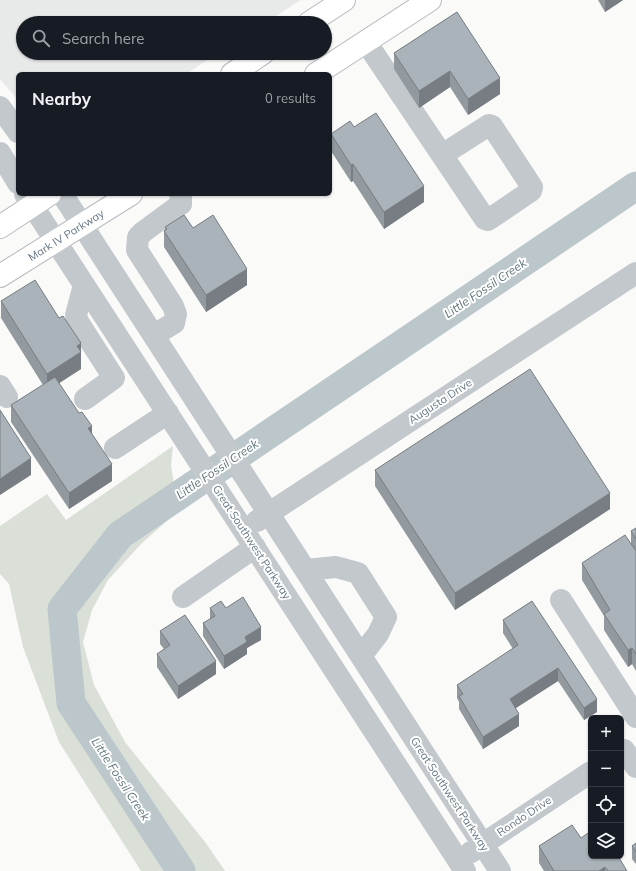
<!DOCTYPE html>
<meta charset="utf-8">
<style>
body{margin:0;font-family:Mulish,sans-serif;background:#20242c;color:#f1f3f6}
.controls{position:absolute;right:12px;bottom:12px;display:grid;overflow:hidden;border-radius:6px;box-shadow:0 1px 3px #0004}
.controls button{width:36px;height:36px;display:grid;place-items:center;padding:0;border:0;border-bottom:1px solid #363941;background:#171b24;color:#f1f3f6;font:20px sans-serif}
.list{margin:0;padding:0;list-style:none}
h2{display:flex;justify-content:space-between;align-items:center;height:52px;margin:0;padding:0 16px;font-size:17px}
h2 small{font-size:13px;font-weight:400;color:#9ea1a6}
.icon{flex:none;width:22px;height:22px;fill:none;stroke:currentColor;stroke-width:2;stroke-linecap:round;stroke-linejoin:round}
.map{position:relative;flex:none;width:636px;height:871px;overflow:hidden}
.search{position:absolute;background:#171b24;box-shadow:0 1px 3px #0004;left:16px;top:16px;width:316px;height:44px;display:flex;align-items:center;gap:10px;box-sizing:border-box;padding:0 14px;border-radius:22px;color:#9ea1a6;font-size:15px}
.panel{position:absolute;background:#171b24;box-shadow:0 1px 3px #0004;left:16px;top:72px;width:316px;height:124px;border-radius:6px}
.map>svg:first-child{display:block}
.built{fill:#e8e9e9}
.green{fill:#dadfd7}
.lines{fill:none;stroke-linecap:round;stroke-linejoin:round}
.river{stroke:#bbc7cb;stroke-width:29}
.major-casing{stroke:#b5babe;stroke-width:24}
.minor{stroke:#c3c8cc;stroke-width:22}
.major{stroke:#fff;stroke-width:22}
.wall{fill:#929a9f}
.shaded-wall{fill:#777d82}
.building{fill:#aab3b9;stroke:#777d82}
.labels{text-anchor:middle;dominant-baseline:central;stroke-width:4;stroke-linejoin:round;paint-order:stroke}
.street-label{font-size:11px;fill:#657683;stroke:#fff}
.water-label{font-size:12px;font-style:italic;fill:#60757c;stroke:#fff}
</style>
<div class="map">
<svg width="636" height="871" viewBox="0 0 636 871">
<rect width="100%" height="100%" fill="#fafaf8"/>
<path class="built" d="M 0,0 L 301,0 L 265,23 L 23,23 L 23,53 L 218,53 L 186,74 L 18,74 L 18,100 L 0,79 Z"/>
<path class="green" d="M 173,446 L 171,465 L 178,511 L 141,544 L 108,580 L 92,610 L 83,642 L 94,685 L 125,742 L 205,842 L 225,871 L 141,871 L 59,742 L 23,647 L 9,584 L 0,574 L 0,526 L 47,494 L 66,520 Z"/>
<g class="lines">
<path class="river" d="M 181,871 L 71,703 L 62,609 L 120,535 L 636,186"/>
<defs>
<path id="major" d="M 309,23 L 344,0
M 232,74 L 263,53
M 316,74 L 430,0
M 0,227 L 50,194
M 0,276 L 131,194"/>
</defs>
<use href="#major" class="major-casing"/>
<path class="minor" d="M 366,42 L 485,219 L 488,220 L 531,191 L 532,187 L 492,126 L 489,125 L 442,155
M 0,107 L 18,132
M 0,153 L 18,183
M 25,194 L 465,871
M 62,194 L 500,871
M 84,285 L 76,315 L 78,322 L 114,378 L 85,399
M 154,335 L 174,323 L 176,314 L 173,306 L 137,250 L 138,237 L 143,232 L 181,204 L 181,197 L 180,194
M 0,386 L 7,397
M 115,448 L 168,413
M 257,521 L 636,273
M 306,570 L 336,567 L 358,573 L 386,617 L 378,634 L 361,656
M 183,597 L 255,547
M 561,600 L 636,717
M 624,750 L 636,767
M 471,852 L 591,772"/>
<use href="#major" class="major"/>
</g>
<path class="wall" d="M 598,0 L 623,0 L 605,12 Z
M 457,12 L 500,94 L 468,115 L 450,87 L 419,108 L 394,69 L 394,53 Z
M 354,127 L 424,202 L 384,229 L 353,181 L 351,182 L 331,151 L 331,134 Z
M 165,227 L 193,228 L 247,285 L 206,312 L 164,247 L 164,231 L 165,230 Z
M 1,301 L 59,318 L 81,351 L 81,369 L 59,383 L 92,434 L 112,481 L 69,509 L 11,422 L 11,405 L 43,385 L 1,318 Z
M 375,470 L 610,509 L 455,610 L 375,486 Z
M 636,528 L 636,671 L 632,664 L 628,667 L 604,630 L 604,616 L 582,580 L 582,563 L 631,544 L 631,531 Z
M 532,601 L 597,712 L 584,720 L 558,681 L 515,708 L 519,726 L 483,749 L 459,709 L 459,702 L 457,698 L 457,685 L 513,649 L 503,633 L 503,620 Z
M 210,608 L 226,608 L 261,640 L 247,648 L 247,654 L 224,669 L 203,636 L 203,623 L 210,619 Z
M 160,631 L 216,674 L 178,699 L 157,667 L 157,654 L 164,649 L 160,644 Z
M 581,838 L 627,871 L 544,871 L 539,863 L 539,846 Z
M 636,843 L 636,864 L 632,859 L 632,846 Z"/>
<path class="shaded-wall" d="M 605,0 L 623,0 L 605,12 Z
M 450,71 L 450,87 L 419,108 L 419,91 Z
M 500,78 L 500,94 L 468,115 L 468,99 Z
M 353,164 L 353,181 L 351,182 L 351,165 Z
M 424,186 L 424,202 L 384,229 L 384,212 Z
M 247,269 L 247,285 L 206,312 L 206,295 Z
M 81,343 L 81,369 L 47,391 L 47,374 L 77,346 Z
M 92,426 L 92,443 L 88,428 Z
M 31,458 L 31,475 L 0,495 L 0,479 Z
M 112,464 L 112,481 L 69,509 L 69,493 Z
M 610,493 L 610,509 L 455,610 L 455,593 Z
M 261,627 L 261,640 L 247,648 L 247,654 L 224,669 L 224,656 L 245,637 Z
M 632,648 L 632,664 L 628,667 L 628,650 Z
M 216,661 L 216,674 L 178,699 L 178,686 Z
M 558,668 L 558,681 L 510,712 L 510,699 Z
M 597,699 L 597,712 L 584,720 L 584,708 Z
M 519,714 L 519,726 L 483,749 L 483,737 Z
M 605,867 L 605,871 L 599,871 Z"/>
<path class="building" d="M 457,12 L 500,78 L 468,99 L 450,71 L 419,91 L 394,53 Z
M 376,113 L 424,186 L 384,212 L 353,164 L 351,165 L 331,134 L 350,121 L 354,127 Z
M 184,215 L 193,228 L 213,215 L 247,269 L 206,295 L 164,231 L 167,229 L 165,227 Z
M 35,280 L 59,318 L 63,316 L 81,343 L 77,346 L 81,352 L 47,374 L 1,301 Z
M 530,369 L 610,493 L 455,593 L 375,470 Z
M 55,377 L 79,413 L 82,412 L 92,426 L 88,428 L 112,464 L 69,493 L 11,405 Z
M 0,410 L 31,458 L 0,479 Z
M 636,528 L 636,539 L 631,531 Z
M 625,535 L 636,551 L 636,654 L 632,648 L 628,650 L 604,614 L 610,610 L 582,563 Z
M 243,597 L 261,627 L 245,637 L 247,642 L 224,656 L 203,623 L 215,616 L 210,608 L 221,601 L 226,608 Z
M 532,601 L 597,699 L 584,708 L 558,668 L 510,699 L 519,714 L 483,737 L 459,696 L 463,694 L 457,685 L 518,645 L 503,620 Z
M 185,615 L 216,661 L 178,686 L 157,654 L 170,645 L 160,631 Z
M 572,825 L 581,838 L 591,831 L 591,856 L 618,856 L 627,871 L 608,871 L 605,867 L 599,871 L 554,871 L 539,846 Z
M 636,843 L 636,852 L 632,846 Z"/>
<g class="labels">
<g class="street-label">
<text transform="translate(66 235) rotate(-32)">Mark IV Parkway</text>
<text transform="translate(440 401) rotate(-33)">Augusta Drive</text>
<text transform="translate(252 542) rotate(57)">Great Southwest Parkway</text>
<text transform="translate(450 794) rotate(57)">Great Southwest Parkway</text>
<text transform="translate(524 816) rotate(-34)">Rondo Drive</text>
</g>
<g class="water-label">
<text transform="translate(485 288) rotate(-34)">Little Fossil Creek</text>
<text transform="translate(217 469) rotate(-34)">Little Fossil Creek</text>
<text transform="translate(121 779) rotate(57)">Little Fossil Creek</text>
</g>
</g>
</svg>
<div class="controls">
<button>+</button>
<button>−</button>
<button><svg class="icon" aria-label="locate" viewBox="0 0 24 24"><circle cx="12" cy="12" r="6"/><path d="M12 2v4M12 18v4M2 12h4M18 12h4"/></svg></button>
<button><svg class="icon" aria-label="layers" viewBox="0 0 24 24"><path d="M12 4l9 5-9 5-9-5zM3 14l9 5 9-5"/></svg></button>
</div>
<div class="search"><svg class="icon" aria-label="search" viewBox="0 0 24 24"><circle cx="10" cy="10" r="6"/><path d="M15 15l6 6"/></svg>Search here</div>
<section class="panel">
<h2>Nearby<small>0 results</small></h2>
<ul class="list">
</ul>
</section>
</div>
